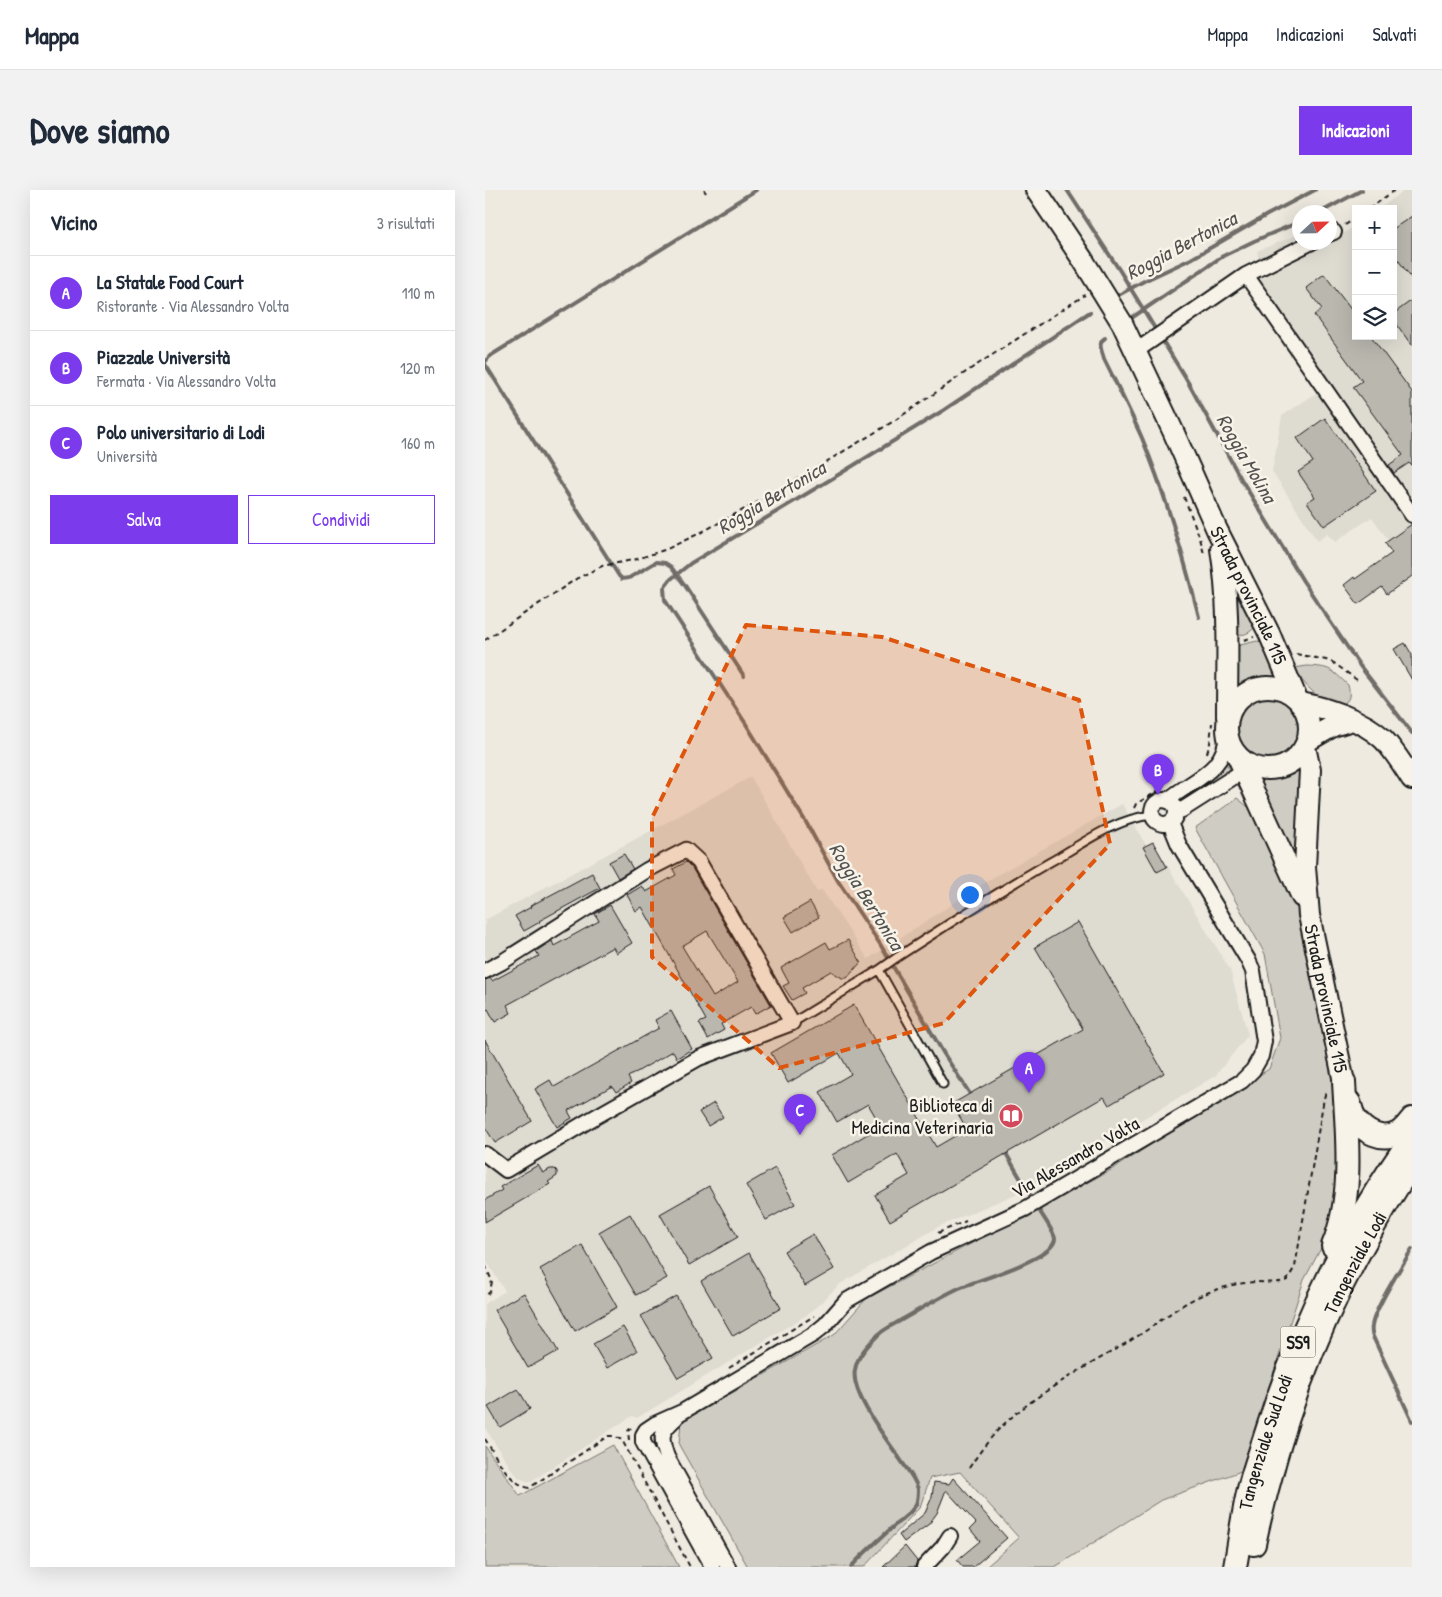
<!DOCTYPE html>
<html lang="it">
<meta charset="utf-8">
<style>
body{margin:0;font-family:"Patrick Hand",sans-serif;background:#f2f2f3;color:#1f2937}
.controls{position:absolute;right:15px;top:15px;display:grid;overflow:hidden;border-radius:0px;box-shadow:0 5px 20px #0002}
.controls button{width:45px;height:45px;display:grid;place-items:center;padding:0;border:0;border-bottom:1px solid #e0e1e3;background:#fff;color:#1f2937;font:25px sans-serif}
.compass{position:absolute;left:807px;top:15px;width:45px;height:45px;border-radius:50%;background:#fff;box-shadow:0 5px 20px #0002;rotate:68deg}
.you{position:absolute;left:484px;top:704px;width:18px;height:18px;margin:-12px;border:4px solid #fff;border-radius:50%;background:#1a73e8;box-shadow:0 0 0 8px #1a73e833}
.badge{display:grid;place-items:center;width:32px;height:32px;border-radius:50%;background:#7c3aed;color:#fff;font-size:16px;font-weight:700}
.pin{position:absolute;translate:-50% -41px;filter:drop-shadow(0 1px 2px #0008)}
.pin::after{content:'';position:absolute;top:26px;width:18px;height:15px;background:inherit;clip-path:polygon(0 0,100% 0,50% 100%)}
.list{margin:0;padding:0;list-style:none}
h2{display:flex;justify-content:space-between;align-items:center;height:65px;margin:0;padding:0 20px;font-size:21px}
h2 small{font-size:16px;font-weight:400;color:#747a83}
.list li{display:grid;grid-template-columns:32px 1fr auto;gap:15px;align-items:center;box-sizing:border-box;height:75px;padding:0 20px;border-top:1px solid #e0e1e3}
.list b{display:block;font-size:19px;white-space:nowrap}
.list p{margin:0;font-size:16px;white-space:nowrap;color:#747a83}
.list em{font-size:16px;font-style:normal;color:#747a83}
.actions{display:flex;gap:10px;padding:15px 20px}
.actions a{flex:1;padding:11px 0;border:1px solid #7c3aed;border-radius:0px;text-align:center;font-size:18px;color:#7c3aed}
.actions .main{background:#7c3aed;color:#fff}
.icon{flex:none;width:28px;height:28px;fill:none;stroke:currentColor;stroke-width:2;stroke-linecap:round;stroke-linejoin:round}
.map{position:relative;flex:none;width:927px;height:1377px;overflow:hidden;border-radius:0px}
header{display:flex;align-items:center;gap:30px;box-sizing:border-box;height:70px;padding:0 25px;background:#fff;border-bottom:1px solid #e0e1e3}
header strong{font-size:24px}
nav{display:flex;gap:28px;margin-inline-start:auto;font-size:18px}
.intro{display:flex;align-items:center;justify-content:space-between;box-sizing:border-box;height:120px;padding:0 30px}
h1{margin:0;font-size:35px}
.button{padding:12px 22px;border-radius:0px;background:#7c3aed;color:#fff;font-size:18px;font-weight:700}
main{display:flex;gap:30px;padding:0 30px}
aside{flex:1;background:#fff;border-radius:0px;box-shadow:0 5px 20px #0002}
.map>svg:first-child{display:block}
.built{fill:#dedbd1}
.green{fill:#cfccc3;stroke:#767470}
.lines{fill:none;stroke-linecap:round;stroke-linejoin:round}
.stream{stroke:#6f6d69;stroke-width:4}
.building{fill:#bab7af;stroke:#1c1c1c;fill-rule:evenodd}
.service-casing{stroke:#1c1c1c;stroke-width:11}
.minor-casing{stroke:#1c1c1c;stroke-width:18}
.secondary-casing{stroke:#1c1c1c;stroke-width:24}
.trunk-casing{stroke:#1c1c1c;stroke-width:26}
.path{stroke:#1c1c1c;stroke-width:2;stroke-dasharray:5 4;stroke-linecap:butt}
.service{stroke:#f7f3e8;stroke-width:7}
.minor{stroke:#f7f3e8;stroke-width:14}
.secondary{stroke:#f7f3e8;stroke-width:20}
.trunk{stroke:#f7f3e8;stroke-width:22}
.marked{fill:#de560d;fill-opacity:0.2;stroke:#de560d;stroke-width:4;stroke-dasharray:10 6;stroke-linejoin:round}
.labels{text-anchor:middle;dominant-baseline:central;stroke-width:5;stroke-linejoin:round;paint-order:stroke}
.shield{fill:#f7f3e8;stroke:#5e5c59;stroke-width:1}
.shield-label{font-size:18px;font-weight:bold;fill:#1c1c1c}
.street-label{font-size:19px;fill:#1c1c1c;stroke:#f7f3e8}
.poi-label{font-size:19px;fill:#1c1c1c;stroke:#f7f3e8;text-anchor:end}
.water-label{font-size:20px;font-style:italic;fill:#535250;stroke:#f7f3e8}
</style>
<header>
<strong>Mappa</strong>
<nav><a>Mappa</a><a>Indicazioni</a><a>Salvati</a></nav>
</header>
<div class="intro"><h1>Dove siamo</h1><a class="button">Indicazioni</a></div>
<main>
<aside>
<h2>Vicino<small>3 risultati</small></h2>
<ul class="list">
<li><span class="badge">A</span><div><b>La Statale Food Court</b><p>Ristorante · Via Alessandro Volta</p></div><em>110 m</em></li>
<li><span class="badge">B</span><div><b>Piazzale Università</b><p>Fermata · Via Alessandro Volta</p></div><em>120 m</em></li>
<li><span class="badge">C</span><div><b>Polo universitario di Lodi</b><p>Università</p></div><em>160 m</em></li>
</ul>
<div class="actions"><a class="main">Salva</a><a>Condividi</a></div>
</aside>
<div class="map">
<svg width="927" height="1377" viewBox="0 0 927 1377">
<rect width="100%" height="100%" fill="#eeeae0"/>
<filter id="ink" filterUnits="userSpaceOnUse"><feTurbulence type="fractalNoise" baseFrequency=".02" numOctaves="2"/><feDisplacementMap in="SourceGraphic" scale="10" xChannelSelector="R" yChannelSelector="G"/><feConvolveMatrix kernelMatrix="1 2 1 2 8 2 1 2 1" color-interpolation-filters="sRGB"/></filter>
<g filter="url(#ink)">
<path class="built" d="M 920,0 L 927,0 L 927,376 L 917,376 L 900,353 L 903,350 L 887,327 L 850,352 L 842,344 L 832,351 L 787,281 L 797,226 L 833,202 L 751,83 L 774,73 L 772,61 L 814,44 L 814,52 L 844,52 L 845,31 L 858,44 L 871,35 L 871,146 L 908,146 L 908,19 L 894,19 Z
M 266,587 L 332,702 L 337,700 L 383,769 L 507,688 L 637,614 L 661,655 L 668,652 L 745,780 L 763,845 L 730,886 L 531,1004 L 455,1036 L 355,1094 L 325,1123 L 152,1228 L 147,1226 L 45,1292 L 34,1288 L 25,1277 L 0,1238 L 0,1114 L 20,1101 L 0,1069 L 0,730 Z"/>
<path class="green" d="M 747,378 L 771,435 C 766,443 761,444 752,446 Z
M 772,451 L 781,453 L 798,489 L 781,487 L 770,489 L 751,500 L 751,456 Z
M 822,476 C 846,477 846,479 863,495 C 871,524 840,514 828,502 C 820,495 814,487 809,478 Z
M749 538a35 35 0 1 1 70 0a35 35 0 1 1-70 0Z
M 740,572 L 747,582 L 733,591 L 728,585 Z
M 816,577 L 814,678 L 771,588 C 788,591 803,589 816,577 Z
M 722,590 L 726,595 L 693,615 L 691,613 L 692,611 L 711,599 Z
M 752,608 L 771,623 L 819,729 L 851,884 L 855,976 L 849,1034 L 819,1090 L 756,1281 L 676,1310 L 570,1377 L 501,1377 L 534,1348 L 475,1282 L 445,1288 L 435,1317 L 379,1377 L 263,1377 L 194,1255 L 196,1232 L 349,1145 L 381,1109 L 626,980 L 784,879 L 795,848 L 780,764 L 710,638 Z
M 128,1255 L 194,1377 L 0,1377 L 0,1256 L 35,1306 Z"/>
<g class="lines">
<path class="stream" d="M 582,0 L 635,81 L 672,142
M 836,22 L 877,0
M 630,107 L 659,91 L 706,69 L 782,25 L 830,0
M 642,131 L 738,66 L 769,51 L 814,32
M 620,148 C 612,153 617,161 619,169 C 632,195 645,221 657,248 C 681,306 699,367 714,427
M 676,148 L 704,194 L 756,289 L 818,391 L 875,476 L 927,543
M 0,172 L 5,166 L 271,0
M 0,174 L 134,386 L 137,389 L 144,388 L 171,372 L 180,373 L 186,377 L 199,394 L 259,486
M 487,907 L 459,864 L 395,754 L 353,691 L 322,634 L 261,534 L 180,410 L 179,398 L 186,389 L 206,373 L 353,285 L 459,220 L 605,122
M 519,960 L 548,1010
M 927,1059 C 917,1076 889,1119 887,1136 C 886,1142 887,1146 890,1151 L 927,1231
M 366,1377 C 379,1362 395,1349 410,1335 C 417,1329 428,1322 431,1314 C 433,1309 433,1303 433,1299 C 430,1289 423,1280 417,1272 C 404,1252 365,1204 370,1180 C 372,1166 383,1155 393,1145 C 399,1139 410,1134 418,1129 C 437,1118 455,1107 474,1098 C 492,1090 569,1069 570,1049 C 570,1043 556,1024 552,1017"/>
</g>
<path class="building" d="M 927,26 L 927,89 L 908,63 L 908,39 Z
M 839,84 L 871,126 L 871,146 L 886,146 L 927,202 L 927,276 L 924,273 L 909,283 L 904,275 L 918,265 L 868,197 L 877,191 L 829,125 L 837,119 L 821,98 Z
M 927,110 L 927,156 L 908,129 L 908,124 Z
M 840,228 L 891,301 L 839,336 L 822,312 L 830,307 L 813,282 L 828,272 L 812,248 Z
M 927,334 L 927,386 L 902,404 L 897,397 L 873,414 L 859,395 L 869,387 L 870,389 L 907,363 L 900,353 Z
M 920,453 L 927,465 L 927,490 L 909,459 Z
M 668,652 L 682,677 L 672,682 L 658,657 Z
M 139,664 L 148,679 L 133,688 L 124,672 Z
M 201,672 L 207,678 L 286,815 L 270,824 L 266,817 L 236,834 L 239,840 L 223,849 L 214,833 L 221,830 L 213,816 L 157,717 L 151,721 L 142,705 L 157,696 L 161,702 L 191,685 L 188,679 ZM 222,741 L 253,792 L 228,807 L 197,756 Z
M 107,683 L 115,698 L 54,731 L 55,732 L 39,741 L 30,726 L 46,717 L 45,716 Z
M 325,712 L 334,727 L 308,742 L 299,727 Z
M 125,715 L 147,753 L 131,763 L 128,757 L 22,815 L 26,823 L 10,832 L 3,819 L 0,821 L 0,790 L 5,788 L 7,791 L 54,766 L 51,761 L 67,751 L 69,756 L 114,731 L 110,724 Z
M 593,732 L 679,883 L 624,915 L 619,907 L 405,1031 L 390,1005 L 424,985 L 412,964 L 363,993 L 347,965 L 396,936 L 383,914 L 352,932 L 335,902 L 366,884 L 354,863 L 303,893 L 286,863 L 369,815 L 451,957 L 482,939 L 467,914 L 598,839 L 550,757 Z
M 363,750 L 376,772 L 362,788 L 357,788 L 346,781 L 317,798 L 320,803 L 307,810 L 298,796 L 304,793 L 296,778 L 341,752 L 345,759 Z
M 186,821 L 207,859 L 192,868 L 188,861 L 143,887 L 146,893 L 131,902 L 127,896 L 83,921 L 87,928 L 72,937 L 50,899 L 65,890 L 69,897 L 174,838 L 170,830 Z
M 0,850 L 47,931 L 10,953 L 0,937 Z
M 229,913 L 238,927 L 223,936 L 214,922 Z
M 53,975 L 58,983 L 65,979 L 70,979 L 72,981 L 72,986 L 63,992 L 65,994 L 0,1032 L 0,1010 L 17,1000 L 15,997 Z
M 290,978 L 310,1014 L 281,1030 L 261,995 Z
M 224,996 L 253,1047 L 204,1075 L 175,1024 Z
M 145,1024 L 182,1088 L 151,1105 L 114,1042 Z
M 328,1044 L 349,1079 L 320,1096 L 299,1061 Z
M 97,1055 L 132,1117 L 90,1141 L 55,1079 Z
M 264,1063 L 296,1118 L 248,1146 L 216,1091 Z
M 39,1103 L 73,1161 L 43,1178 L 9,1120 Z
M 191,1106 L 228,1168 L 193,1188 L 156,1126 Z
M 138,1137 L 152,1161 L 122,1178 L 108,1154 Z
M 33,1199 L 45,1219 L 15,1237 L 3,1217 Z
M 468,1288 L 522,1348 L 488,1377 L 478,1377 L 472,1370 L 495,1351 L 485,1339 L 491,1333 L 461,1300 L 452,1323 L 444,1334 L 419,1352 L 414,1345 L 440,1323 L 447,1307 L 449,1292 L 464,1294 Z
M 420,1356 L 432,1371 L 430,1377 L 398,1377 Z"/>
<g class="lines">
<defs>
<path id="service" d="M 394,780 L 458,894
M 307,833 L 394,780 L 411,768 C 465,733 518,698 574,667 C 604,649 632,629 667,625"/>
<path id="minor" d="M 844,44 L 849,42
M 761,85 L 927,325
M 651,161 L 761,85 L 827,52
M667 622a12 12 0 1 1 24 0a12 12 0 1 1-24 0Z
M 682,611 C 707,589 741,582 742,543
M 691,622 L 697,620 L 755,583 L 772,578
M 0,781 L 17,772 L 162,680 L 201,660 L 214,672 L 307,833 L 214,868 L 103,931 L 21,980 L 0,964
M 191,1228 C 175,1242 175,1247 182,1267 L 243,1377
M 227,1377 L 158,1252 L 158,1245 L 161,1240 L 170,1234 L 197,1222 L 329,1144 L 340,1135 L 361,1111 L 446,1062 L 540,1019 L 757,891 L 768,880 L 776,866 L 779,851 L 768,781 L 763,770 L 694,655 L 685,633
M 439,1377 L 458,1357 L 465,1346"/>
<g id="secondary">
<path id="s1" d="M 551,0 L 598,70 L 637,133 L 688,241 L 732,340 L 784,443 L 811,507"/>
<path d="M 736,359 C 745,415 742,471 742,527"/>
<circle cx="783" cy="538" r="41"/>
<path d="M 816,513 C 842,518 877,530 897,548 C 907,557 919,577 927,589"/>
<path d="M 822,551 L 848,536 L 867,530"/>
<path id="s2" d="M 820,557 L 825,580 L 820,677 L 824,725 L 859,892"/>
<path d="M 753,567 L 817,707"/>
</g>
<g id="trunk">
<path d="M 864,912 C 866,917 867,923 869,927 C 878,942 897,952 913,943 C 919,940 923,934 927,929"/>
<path d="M 848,1056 C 869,1005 862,946 859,892"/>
<path id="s3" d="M 769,1354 C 793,1243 828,1142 885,1043 C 898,1020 911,997 927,975"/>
<path id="s4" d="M 750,1377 C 755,1350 758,1321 765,1295 C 769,1279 775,1263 780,1247 C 813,1141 861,1039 927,948"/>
</g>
</defs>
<use href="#service" class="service-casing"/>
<use href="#minor" class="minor-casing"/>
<use href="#secondary" class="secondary-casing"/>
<use href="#trunk" class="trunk-casing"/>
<path class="path" d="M 219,0 L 221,3
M 884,19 L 910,0
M 860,35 L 871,28
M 699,307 L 715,348 L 719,364
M 0,450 L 91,389 L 117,376 L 152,369 L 182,359 L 215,343 L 286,305 L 409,231 L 487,178 L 600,105
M 759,450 L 769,447
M 811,464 L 841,470 L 849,473 L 872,490
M 722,563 L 725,553 L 727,533
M 649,618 L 651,614 L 673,601
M 453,1043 L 481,1031
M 0,1075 L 7,1091 L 5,1102 L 0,1106
M 244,1178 L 329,1126
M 0,1249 C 11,1266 23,1293 44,1298 L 123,1246 L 129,1246 L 137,1250 L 205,1377
M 144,1250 L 143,1241 L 146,1238
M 484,1278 C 494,1263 504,1249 517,1236 C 557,1198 610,1173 656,1144 C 679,1129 701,1109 728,1101 C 741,1096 755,1093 769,1092 C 780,1092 792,1094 802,1090 L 810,1077 L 839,908 L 841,902"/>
<use href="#service" class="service"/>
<use href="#minor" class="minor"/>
<use href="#secondary" class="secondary"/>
<use href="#trunk" class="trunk"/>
</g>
</g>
<path class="marked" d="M 261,435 L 397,447 L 594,510 L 625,654 L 459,833 L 294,878 L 167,767 L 167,628 Z"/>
<defs>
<symbol id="library-disc" viewBox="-11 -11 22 22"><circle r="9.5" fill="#d1495b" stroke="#f7f3e8"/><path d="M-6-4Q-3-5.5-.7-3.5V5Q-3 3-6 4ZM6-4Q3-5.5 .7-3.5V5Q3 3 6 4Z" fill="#fff"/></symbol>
</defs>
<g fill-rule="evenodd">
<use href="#library-disc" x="512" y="912" width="28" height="28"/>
</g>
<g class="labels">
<rect class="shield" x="795.5" y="1136.5" width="35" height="31" rx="4"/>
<g class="shield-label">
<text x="813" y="1152">SS9</text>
</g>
<g class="street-label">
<text stroke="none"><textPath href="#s1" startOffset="459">Strada provinciale 115</textPath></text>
<text stroke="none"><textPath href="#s2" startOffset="254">Strada provinciale 115</textPath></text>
<text transform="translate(590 967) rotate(-30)">Via Alessandro Volta</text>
<text stroke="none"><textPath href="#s3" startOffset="300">Tangenziale Lodi</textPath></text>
<text stroke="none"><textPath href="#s4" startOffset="129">Tangenziale Sud Lodi</textPath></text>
</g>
<g class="poi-label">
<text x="508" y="915">Biblioteca di<tspan x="508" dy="22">Medicina Veterinaria</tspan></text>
</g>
<g class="water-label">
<text transform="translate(696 55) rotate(-28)">Roggia Bertonica</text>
<text transform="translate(762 268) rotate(60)">Roggia Molina</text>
<text transform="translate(286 307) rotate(-31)">Roggia Bertonica</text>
<text transform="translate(382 706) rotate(58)">Roggia Bertonica</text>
</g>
</g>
</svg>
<div class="controls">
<button>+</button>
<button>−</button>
<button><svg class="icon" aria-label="layers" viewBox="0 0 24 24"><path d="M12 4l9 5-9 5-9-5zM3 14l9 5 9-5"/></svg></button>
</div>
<svg class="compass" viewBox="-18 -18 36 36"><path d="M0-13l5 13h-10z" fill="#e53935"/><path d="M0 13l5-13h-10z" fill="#747a83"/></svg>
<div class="you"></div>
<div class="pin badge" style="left:544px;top:903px">A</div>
<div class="pin badge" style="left:673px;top:605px">B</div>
<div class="pin badge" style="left:315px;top:945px">C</div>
</div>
</main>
